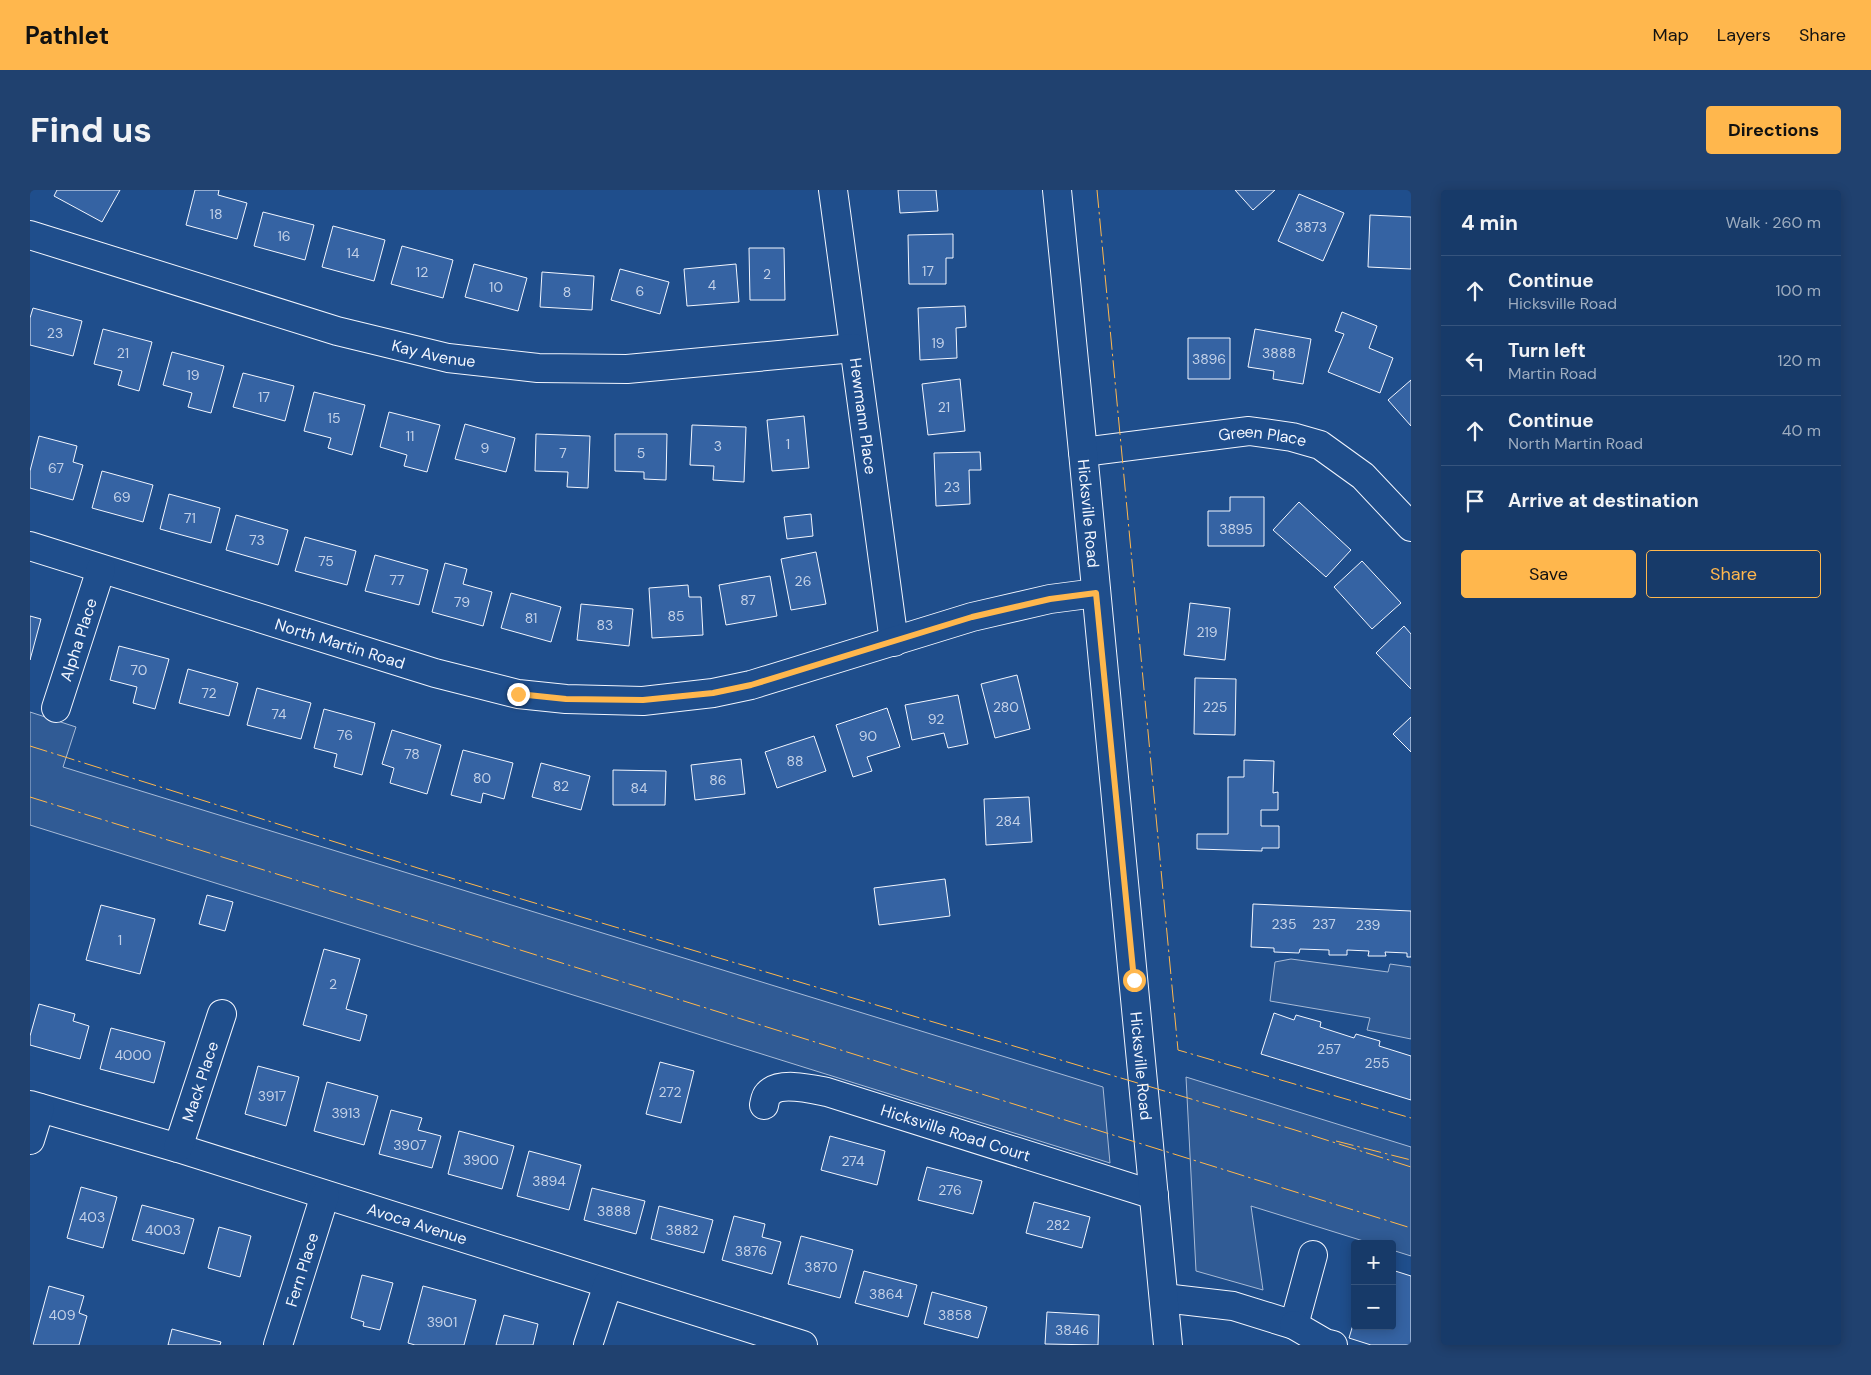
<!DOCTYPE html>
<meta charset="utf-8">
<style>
body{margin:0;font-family:"DM Sans",sans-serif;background:#20416f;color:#f1f3f6}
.controls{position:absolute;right:15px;bottom:15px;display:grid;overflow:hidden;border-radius:5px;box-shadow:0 2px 12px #0003}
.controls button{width:45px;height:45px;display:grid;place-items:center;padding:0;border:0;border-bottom:1px solid #36547d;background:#173a69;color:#f1f3f6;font:25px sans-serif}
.stop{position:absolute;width:15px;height:15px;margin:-11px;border:4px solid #ffb74d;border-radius:50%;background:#fff}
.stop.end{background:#ffb74d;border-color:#fff;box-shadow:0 1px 5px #0008}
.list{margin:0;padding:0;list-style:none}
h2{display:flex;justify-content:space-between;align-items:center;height:65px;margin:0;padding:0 20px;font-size:21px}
h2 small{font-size:16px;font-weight:400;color:#9eadc0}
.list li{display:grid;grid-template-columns:32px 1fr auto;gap:15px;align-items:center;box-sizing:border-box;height:70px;padding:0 20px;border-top:1px solid #36547d}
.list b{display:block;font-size:19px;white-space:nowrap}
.list p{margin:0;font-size:16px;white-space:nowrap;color:#9eadc0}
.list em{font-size:16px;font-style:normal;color:#9eadc0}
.actions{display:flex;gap:10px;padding:15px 20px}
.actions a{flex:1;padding:11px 0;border:1px solid #ffb74d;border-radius:5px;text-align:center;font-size:18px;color:#ffb74d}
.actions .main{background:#ffb74d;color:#111}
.icon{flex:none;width:28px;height:28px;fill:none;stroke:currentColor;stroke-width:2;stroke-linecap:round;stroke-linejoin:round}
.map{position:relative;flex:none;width:1381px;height:1155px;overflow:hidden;border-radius:5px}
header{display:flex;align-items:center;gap:30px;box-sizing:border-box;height:70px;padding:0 25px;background:#ffb74d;color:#111}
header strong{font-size:24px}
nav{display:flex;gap:28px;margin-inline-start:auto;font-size:18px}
.intro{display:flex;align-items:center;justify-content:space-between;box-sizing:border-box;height:120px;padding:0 30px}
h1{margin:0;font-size:35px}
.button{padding:12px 22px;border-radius:5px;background:#ffb74d;color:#111;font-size:18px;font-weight:700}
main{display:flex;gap:30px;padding:0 30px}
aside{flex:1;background:#173a69;border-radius:5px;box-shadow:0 2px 12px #0003}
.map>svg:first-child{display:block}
.built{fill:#305b95;stroke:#a8bbd7}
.building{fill:#3563a3;stroke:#f2f6ff}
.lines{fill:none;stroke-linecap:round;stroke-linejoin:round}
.minor-casing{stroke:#f2f6ff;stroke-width:30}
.major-casing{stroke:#f2f6ff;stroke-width:30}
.minor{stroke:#1f4e8c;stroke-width:28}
.major{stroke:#1f4e8c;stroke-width:28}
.power{stroke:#ffb74d;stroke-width:1;stroke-dasharray:18 4 2.5 4;stroke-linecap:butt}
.route{stroke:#ffb74d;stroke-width:6}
.labels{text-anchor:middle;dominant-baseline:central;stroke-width:4;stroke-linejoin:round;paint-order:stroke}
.number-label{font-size:14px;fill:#c3d1e8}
.street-label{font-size:16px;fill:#f2f6ff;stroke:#1f4e8c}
</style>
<header>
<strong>Pathlet</strong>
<nav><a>Map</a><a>Layers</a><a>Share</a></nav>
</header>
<div class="intro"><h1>Find us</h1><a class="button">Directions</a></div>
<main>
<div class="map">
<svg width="1381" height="1155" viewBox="0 0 1381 1155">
<rect width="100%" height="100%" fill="#1f4e8c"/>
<path class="built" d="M 0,522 L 46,537 L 33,577 L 1073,897 L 1080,973 L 0,635 Z
M 1261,769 L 1358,782 L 1360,774 L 1381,777 L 1381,849 L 1337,840 L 1340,828 L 1240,811 L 1245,772 Z
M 1156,887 L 1381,957 L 1381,1066 L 1362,1060 L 1362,1054 L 1343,1054 L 1221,1016 L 1233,1100 L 1166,1081 Z"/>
<path class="building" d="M 27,0 L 90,0 L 72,32 L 24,6 Z
M 165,0 L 189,0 L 188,5 L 217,13 L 207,49 L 156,35 Z
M 868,0 L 906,0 L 908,21 L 870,23 Z
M 1205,0 L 1245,0 L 1223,20 Z
M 1269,4 L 1314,23 L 1293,71 L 1248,51 Z
M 233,22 L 284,35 L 275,70 L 224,56 Z
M 1340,25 L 1381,27 L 1381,79 L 1338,77 Z
M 303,36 L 355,50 L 344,91 L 292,77 Z
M 923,44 L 923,68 L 916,68 L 916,94 L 879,94 L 878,45 Z
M 372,56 L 423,70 L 413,108 L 361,94 Z
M 719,58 L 754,58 L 755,110 L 720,110 Z
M 444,74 L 497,88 L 488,121 L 435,107 Z
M 706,74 L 709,112 L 657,116 L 654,79 Z
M 590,79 L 639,92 L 630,124 L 581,110 Z
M 512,82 L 564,86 L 562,120 L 510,117 Z
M 935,116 L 936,137 L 926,138 L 927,168 L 890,170 L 888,118 Z
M 3,118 L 52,131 L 43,166 L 0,155 L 0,128 Z
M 1312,122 L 1347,136 L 1339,158 L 1363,168 L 1350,203 L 1298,182 L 1314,144 L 1305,141 Z
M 73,139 L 122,152 L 109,201 L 88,195 L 92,181 L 64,174 Z
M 1225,139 L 1281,149 L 1273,194 L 1243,189 L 1244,181 L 1218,177 Z
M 1158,148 L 1200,148 L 1200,189 L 1158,189 Z
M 142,162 L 194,176 L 181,223 L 158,217 L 162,203 L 133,195 Z
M 213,183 L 264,196 L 255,231 L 203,217 Z
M 930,189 L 935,241 L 898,245 L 892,194 Z
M 1381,190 L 1381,236 L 1358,210 Z
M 284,202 L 335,215 L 322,265 L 298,258 L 301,248 L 274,241 Z
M 359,222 L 410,235 L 397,282 L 374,276 L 377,265 L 350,257 Z
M 774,226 L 779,278 L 742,281 L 737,230 Z
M 435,234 L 485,248 L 476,282 L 425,269 Z
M 662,235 L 716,237 L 714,292 L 683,290 L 684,276 L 660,275 Z
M 506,244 L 560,246 L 558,298 L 537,297 L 538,282 L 505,281 Z
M 585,244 L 637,244 L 636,290 L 614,289 L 614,282 L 585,281 Z
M 9,246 L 47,256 L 43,272 L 53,275 L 43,310 L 0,298 L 0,281 Z
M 950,262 L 951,280 L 939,280 L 940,314 L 906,316 L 904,263 Z
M 72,281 L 123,295 L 113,332 L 62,318 Z
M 139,304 L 190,318 L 181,353 L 130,339 Z
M 1200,307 L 1234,307 L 1234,356 L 1178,356 L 1178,321 L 1200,321 Z
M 1269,312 L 1321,360 L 1296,387 L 1243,340 Z
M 781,324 L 783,346 L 757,349 L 754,327 Z
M 206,325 L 258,340 L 248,375 L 196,360 Z
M 275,347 L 326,361 L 317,395 L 265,381 Z
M 786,362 L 796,414 L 761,420 L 751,369 Z
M 345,365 L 398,380 L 389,415 L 335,401 Z
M 1332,371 L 1371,413 L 1342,439 L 1304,397 Z
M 415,373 L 437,379 L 433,394 L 462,402 L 453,436 L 402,422 Z
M 740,386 L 747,426 L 696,435 L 689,395 Z
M 658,395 L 659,407 L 671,407 L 673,445 L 622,448 L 619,398 Z
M 481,403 L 531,417 L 521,452 L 471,438 Z
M 1160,413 L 1200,418 L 1195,470 L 1154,465 Z
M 551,414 L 603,419 L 599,456 L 547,450 Z
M 0,426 L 11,429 L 0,470 Z
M 1374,436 L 1381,444 L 1381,499 L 1346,463 Z
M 89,456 L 139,469 L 125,519 L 103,513 L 107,497 L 80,490 Z
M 158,479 L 208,493 L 199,526 L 149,513 Z
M 987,485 L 1000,539 L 965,548 L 951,494 Z
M 1165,488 L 1206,489 L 1205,545 L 1164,544 Z
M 227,498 L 281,513 L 271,549 L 217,535 Z
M 928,505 L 938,554 L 918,558 L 914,543 L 882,550 L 875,515 Z
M 857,518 L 870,557 L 837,567 L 842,581 L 823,587 L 806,535 Z
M 294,519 L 345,533 L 332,585 L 304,577 L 307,564 L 284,558 Z
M 1381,527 L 1381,562 L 1363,544 Z
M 362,540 L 411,555 L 397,604 L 360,593 L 364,578 L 352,574 Z
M 784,546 L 796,581 L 747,598 L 735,562 Z
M 433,560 L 483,573 L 474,609 L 453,603 L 451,613 L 421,605 Z
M 711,569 L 715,604 L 665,610 L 661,575 Z
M 1214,570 L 1244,571 L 1243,603 L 1248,602 L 1248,620 L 1231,620 L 1231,636 L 1249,636 L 1249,658 L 1232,658 L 1232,661 L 1167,659 L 1167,644 L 1198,644 L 1198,587 L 1214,587 Z
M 511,573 L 560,586 L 551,620 L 502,607 Z
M 583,580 L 636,581 L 635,615 L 583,615 Z
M 999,607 L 1002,652 L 956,655 L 954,609 Z
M 915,689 L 920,726 L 849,735 L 844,698 Z
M 177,705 L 203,712 L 195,741 L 169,734 Z
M 1223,714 L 1381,721 L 1381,767 L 1377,767 L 1377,763 L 1355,762 L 1356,766 L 1338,766 L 1339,761 L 1317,760 L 1317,765 L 1299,765 L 1299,760 L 1270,759 L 1269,763 L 1244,762 L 1244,758 L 1221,757 Z
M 71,715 L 125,729 L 110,784 L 56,770 Z
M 294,759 L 330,769 L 316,819 L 337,825 L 330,851 L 273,835 Z
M 9,814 L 45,824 L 43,831 L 59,836 L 50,869 L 0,855 L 0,846 Z
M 1244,823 L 1264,830 L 1266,825 L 1291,832 L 1290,837 L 1324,848 L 1326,844 L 1350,851 L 1349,856 L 1381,866 L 1381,910 L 1231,864 Z
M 81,838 L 135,852 L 124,893 L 70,879 Z
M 630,872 L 664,881 L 651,933 L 616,924 Z
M 228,876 L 269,887 L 256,936 L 215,924 Z
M 297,892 L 348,906 L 334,955 L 284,941 Z
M 361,920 L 392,928 L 388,940 L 411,946 L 402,978 L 349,964 Z
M 429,941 L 484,956 L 472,999 L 418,984 Z
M 800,946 L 855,961 L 847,995 L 791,980 Z
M 499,961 L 551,975 L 539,1020 L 487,1006 Z
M 897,977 L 952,991 L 943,1024 L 888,1010 Z
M 51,997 L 87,1007 L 73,1058 L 37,1048 Z
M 562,998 L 615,1011 L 606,1044 L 554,1030 Z
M 1004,1012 L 1060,1027 L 1052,1058 L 996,1043 Z
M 112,1015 L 164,1029 L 154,1064 L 102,1050 Z
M 629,1016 L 683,1030 L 674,1063 L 621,1049 Z
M 704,1026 L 735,1034 L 732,1047 L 751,1052 L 742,1084 L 692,1070 Z
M 189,1037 L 221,1046 L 210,1087 L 178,1078 Z
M 771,1046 L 823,1060 L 810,1108 L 758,1094 Z
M 1362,1080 L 1381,1086 L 1381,1155 L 1341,1155 L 1319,1148 L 1325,1128 L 1325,1136 L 1362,1136 Z
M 834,1081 L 887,1095 L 878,1127 L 825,1113 Z
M 332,1085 L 363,1093 L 350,1140 L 333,1136 L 334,1132 L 321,1128 Z
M 19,1096 L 54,1106 L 49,1123 L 57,1126 L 49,1155 L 3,1155 Z
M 393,1096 L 446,1110 L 434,1155 L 385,1155 L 378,1153 Z
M 902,1102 L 957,1117 L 948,1148 L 894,1134 Z
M 1017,1122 L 1069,1125 L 1068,1155 L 1015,1154 Z
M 474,1125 L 508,1134 L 503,1155 L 466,1155 Z
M 142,1139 L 191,1152 L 190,1155 L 138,1155 Z"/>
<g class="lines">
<defs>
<g id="minor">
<path id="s1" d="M 803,0 L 864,452"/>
<path id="s2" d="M 0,45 L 307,141 L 418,168 L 508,178 L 597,179 L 824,158"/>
<path id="s3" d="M 1053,262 L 1219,241 L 1262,247 L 1290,255 L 1333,286 L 1381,337"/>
<path id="s4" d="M 0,356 L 405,483 L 488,504 L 536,509 L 613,511 L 683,503 L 721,495 L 942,427 L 1020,409 L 1066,403"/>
<path id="s5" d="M 26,518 L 71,379"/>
<path id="s6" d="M 0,915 L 148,958 L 773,1155"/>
<path id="s7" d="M 734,915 C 735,911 735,907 738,904 C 749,891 782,899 797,902 L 1124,1005"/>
<path d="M 0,950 L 10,918"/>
<path id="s8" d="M 148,958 L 192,824"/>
<path d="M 1134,1108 L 1203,1116 L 1264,1135 L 1283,1065"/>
<path d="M 1264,1135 L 1295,1153 L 1303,1155"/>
<path id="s9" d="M 248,1155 L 295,1005"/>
<path d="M 558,1155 L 578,1094"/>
</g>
<g id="major">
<path id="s10" d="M 1027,0 L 1053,262 L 1138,1155"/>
</g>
</defs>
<use href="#minor" class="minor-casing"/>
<use href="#major" class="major-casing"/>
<use href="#minor" class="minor"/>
<use href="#major" class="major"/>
<path class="power" d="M 1067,0 L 1148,860 L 1381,928
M 0,556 L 391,679 L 1265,940 L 1381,977
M 0,607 L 1381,1038
M 1306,951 L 1381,970"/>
</g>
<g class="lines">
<path class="route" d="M 488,504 L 536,509 L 613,510 L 683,503 L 721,495 L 942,427 L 1020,409 L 1066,403 L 1104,790"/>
</g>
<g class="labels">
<g class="number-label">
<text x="186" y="24">18</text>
<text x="1281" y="37">3873</text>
<text x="254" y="46">16</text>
<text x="323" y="63">14</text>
<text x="898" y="81">17</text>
<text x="392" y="82">12</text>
<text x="737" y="84">2</text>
<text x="682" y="95">4</text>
<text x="466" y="97">10</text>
<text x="610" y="101">6</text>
<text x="537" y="102">8</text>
<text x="25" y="143">23</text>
<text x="908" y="153">19</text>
<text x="93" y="163">21</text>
<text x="1249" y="163">3888</text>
<text x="1179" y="169">3896</text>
<text x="163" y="185">19</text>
<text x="234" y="207">17</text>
<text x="914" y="217">21</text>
<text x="304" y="228">15</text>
<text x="380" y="246">11</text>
<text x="758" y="254">1</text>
<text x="688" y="256">3</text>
<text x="455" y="258">9</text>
<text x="533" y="263">7</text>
<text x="611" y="263">5</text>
<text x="26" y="278">67</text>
<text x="922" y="297">23</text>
<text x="92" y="307">69</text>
<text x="160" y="328">71</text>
<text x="1206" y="339">3895</text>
<text x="227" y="350">73</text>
<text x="296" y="371">75</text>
<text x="367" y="390">77</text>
<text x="773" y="391">26</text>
<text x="718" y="410">87</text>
<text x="432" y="412">79</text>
<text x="646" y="426">85</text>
<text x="501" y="428">81</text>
<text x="575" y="435">83</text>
<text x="1177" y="442">219</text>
<text x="109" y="480">70</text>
<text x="179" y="503">72</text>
<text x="976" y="517">280</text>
<text x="1185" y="517">225</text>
<text x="249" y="524">74</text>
<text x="906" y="529">92</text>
<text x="315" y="545">76</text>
<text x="838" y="546">90</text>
<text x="382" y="564">78</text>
<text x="765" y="571">88</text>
<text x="452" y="588">80</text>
<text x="688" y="590">86</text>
<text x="531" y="596">82</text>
<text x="609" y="598">84</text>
<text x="978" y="631">284</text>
<text x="1254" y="734">235</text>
<text x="1294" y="734">237</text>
<text x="1338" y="735">239</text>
<text x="90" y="750">1</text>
<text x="303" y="794">2</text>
<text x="1299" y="859">257</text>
<text x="103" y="865">4000</text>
<text x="1347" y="873">255</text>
<text x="640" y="902">272</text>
<text x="242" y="906">3917</text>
<text x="316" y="923">3913</text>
<text x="380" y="955">3907</text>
<text x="451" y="970">3900</text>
<text x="823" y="971">274</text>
<text x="519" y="991">3894</text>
<text x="920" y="1000">276</text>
<text x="584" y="1021">3888</text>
<text x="62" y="1027">403</text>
<text x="1028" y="1035">282</text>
<text x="133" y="1040">4003</text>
<text x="652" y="1040">3882</text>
<text x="721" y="1061">3876</text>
<text x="791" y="1077">3870</text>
<text x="856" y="1104">3864</text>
<text x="32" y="1125">409</text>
<text x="925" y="1125">3858</text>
<text x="412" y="1132">3901</text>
<text x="1042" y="1140">3846</text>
</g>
<g class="street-label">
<text stroke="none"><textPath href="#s2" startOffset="421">Kay Avenue</textPath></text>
<text stroke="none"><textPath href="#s1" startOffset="228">Hewmann Place</textPath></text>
<text stroke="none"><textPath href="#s3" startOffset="181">Green Place</textPath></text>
<text stroke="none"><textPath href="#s10" startOffset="325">Hicksville Road</textPath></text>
<text stroke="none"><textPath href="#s5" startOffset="72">Alpha Place</textPath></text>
<text stroke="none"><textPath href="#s4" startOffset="325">North Martin Road</textPath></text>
<text stroke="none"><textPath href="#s10" startOffset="880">Hicksville Road</textPath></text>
<text stroke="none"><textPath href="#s8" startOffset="70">Mack Place</textPath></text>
<text stroke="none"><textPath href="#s7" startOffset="208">Hicksville Road Court</textPath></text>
<text stroke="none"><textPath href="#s6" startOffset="405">Avoca Avenue</textPath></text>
<text stroke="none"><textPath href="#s9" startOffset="79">Fern Place</textPath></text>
</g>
</g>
</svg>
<div class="controls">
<button>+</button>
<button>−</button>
</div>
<div class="stop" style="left:1104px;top:790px"></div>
<div class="stop end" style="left:488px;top:504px"></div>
</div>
<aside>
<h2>4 min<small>Walk · 260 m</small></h2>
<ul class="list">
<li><svg class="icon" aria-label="ahead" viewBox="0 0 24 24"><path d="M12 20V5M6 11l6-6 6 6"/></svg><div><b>Continue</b><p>Hicksville Road</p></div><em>100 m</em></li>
<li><svg class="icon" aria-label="left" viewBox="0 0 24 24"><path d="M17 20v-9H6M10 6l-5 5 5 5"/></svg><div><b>Turn left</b><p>Martin Road</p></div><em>120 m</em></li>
<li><svg class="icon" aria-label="ahead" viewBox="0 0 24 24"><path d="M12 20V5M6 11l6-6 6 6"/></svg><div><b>Continue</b><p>North Martin Road</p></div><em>40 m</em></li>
<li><svg class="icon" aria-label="arrive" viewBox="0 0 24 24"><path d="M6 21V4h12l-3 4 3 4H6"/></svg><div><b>Arrive at destination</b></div></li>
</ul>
<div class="actions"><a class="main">Save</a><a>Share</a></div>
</aside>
</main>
